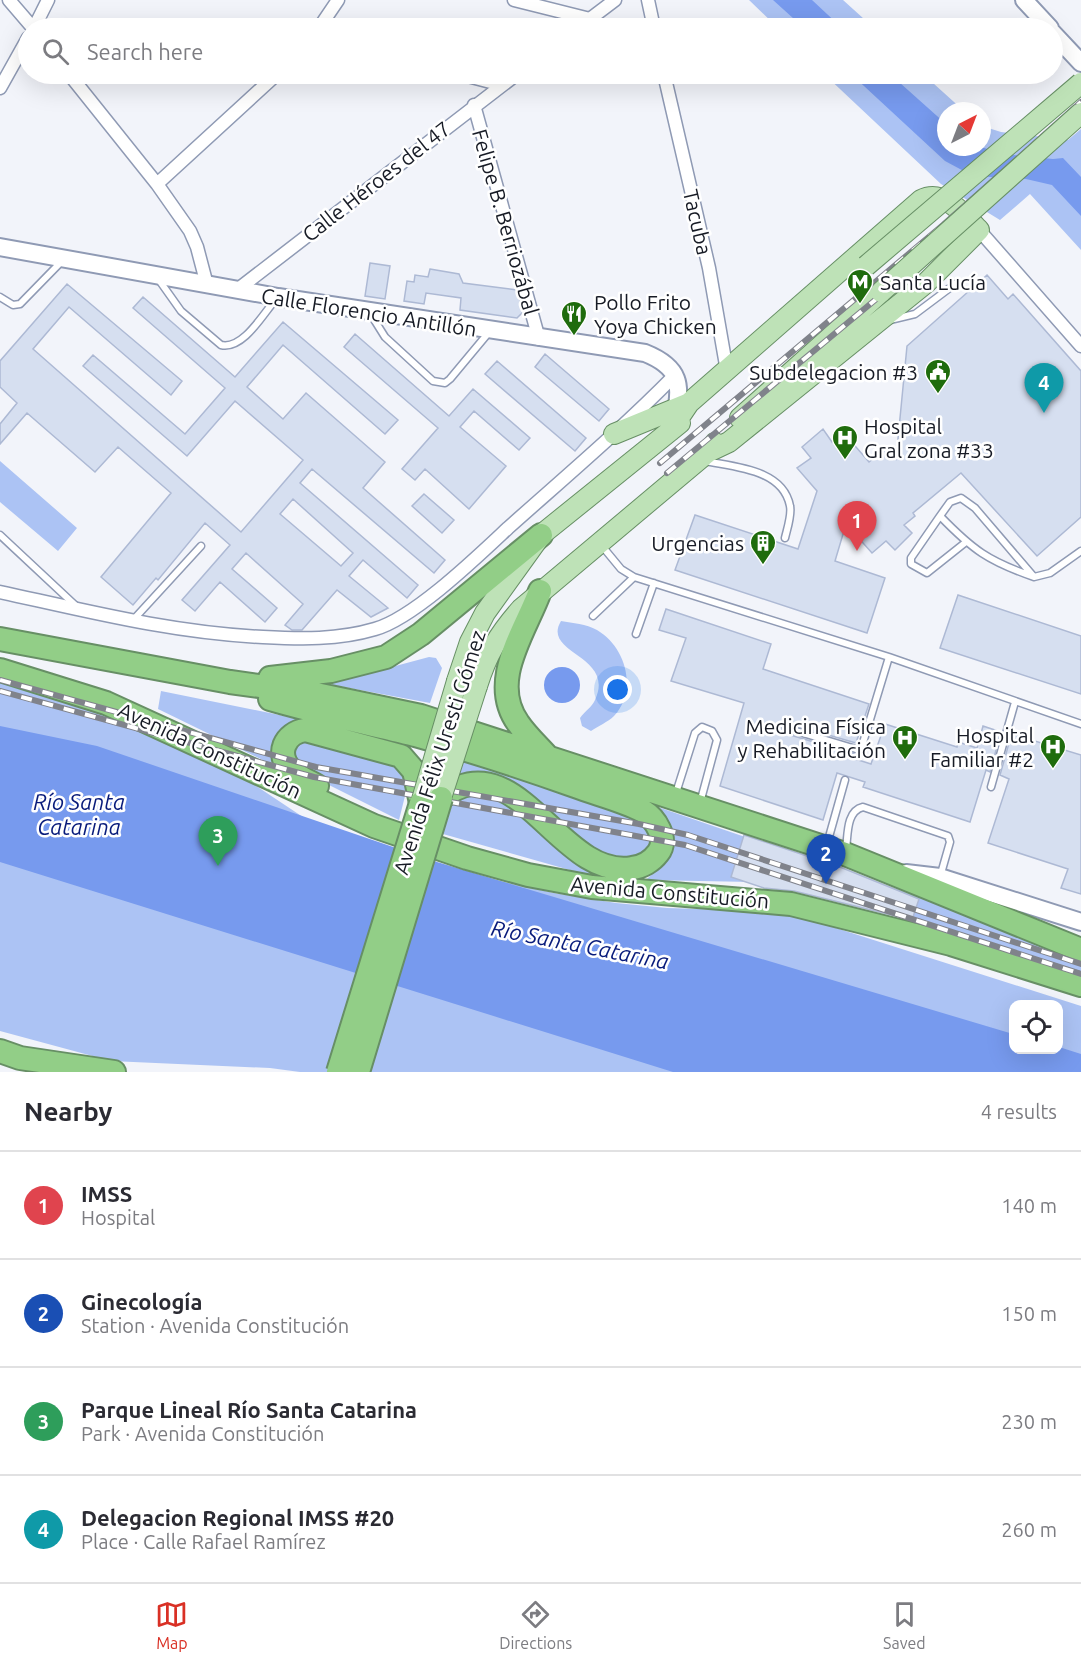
<!DOCTYPE html>
<meta charset="utf-8">
<style>
body{margin:0;font-family:Ubuntu,sans-serif;background:#f2f2f3;color:#2b2b33}
.controls{position:absolute;right:18px;bottom:18px;display:grid;overflow:hidden;border-radius:12px;box-shadow:0 6px 24px #0002}
.controls button{width:54px;height:54px;display:grid;place-items:center;padding:0;border:0;border-bottom:2px solid #e1e1e2;background:#fff;color:#2b2b33;font:30px sans-serif}
.compass{position:absolute;left:937px;top:102px;width:54px;height:54px;border-radius:50%;background:#fff;box-shadow:0 6px 24px #0002;rotate:42deg}
.you{position:absolute;left:618px;top:690px;width:21px;height:21px;margin:-15px;border:4px solid #fff;border-radius:50%;background:#1a73e8;box-shadow:0 0 0 9px #1a73e833}
.badge{display:grid;place-items:center;width:39px;height:39px;border-radius:50%;background:#d93025;color:#fff;font-size:20px;font-weight:700}
.pin{position:absolute;translate:-50% -50px;filter:drop-shadow(0 2px 3px #0008)}
.pin::after{content:'';position:absolute;top:32px;width:21px;height:18px;background:inherit;clip-path:polygon(0 0,100% 0,50% 100%)}
.list{margin:0;padding:0;list-style:none}
h2{display:flex;justify-content:space-between;align-items:center;height:78px;margin:0;padding:0 24px;font-size:26px}
h2 small{font-size:20px;font-weight:400;color:#7c7c81}
.list li{display:grid;grid-template-columns:39px 1fr auto;gap:18px;align-items:center;box-sizing:border-box;height:108px;padding:0 24px;border-top:2px solid #e1e1e2}
.list b{display:block;font-size:22px;white-space:nowrap}
.list p{margin:0;font-size:20px;white-space:nowrap;color:#7c7c81}
.list em{font-size:20px;font-style:normal;color:#7c7c81}
.icon{flex:none;width:33px;height:33px;fill:none;stroke:currentColor;stroke-width:2;stroke-linecap:round;stroke-linejoin:round}
.map{position:relative;flex:none;width:1081px;height:1072px;overflow:hidden}
.search{position:absolute;background:#fff;box-shadow:0 6px 24px #0002;left:18px;right:18px;top:18px;height:66px;display:flex;align-items:center;gap:15px;box-sizing:border-box;padding:0 21px;border-radius:33px;color:#7c7c81;font-size:22px}
.sheet{height:510px;background:#fff}
nav{display:flex;justify-content:space-around;align-items:center;box-sizing:border-box;height:84px;border-top:2px solid #e1e1e2;background:#fff;font-size:16px;color:#7c7c81}
nav a{display:grid;justify-items:center;gap:3px}
nav .on{color:#d93025}
.map>svg:first-child{display:block}
.green{fill:#acc3f4;fill-rule:evenodd}
.water{fill:#779aee}
.building{fill:#d6dff0;stroke:#adb9d4;stroke-width:1.5;fill-rule:evenodd}
.lines{fill:none;stroke-linecap:round;stroke-linejoin:round}
.lane-casing{stroke:#8f9ab4;stroke-width:9}
.street-casing{stroke:#8f9ab4;stroke-width:15}
.secondary-casing{stroke:#8f9ab4;stroke-width:20}
.primary-casing{stroke:#678f65;stroke-width:22}
.highway-casing{stroke:#678f65;stroke-width:26}
.lane{stroke:#fff;stroke-width:6}
.street{stroke:#fff;stroke-width:12}
.secondary{stroke:#fff;stroke-width:16}
.primary{stroke:#bee2b7;stroke-width:20}
.highway{stroke:#92ce87;stroke-width:22}
.rail-casing{stroke:#80838b;stroke-width:6}
.rail{stroke:#fff;stroke-width:4;stroke-dasharray:11;stroke-linecap:butt}
.primary-bridge-casing{stroke:#678f65;stroke-width:22;stroke-linecap:butt}
.highway-bridge-casing{stroke:#678f65;stroke-width:26;stroke-linecap:butt}
.primary-bridge{stroke:#bee2b7;stroke-width:20}
.highway-bridge{stroke:#92ce87;stroke-width:22}
.labels{text-anchor:middle;dominant-baseline:central;stroke-width:5;stroke-linejoin:round;paint-order:stroke}
.street-label{font-size:21px;fill:#171b25;stroke:#fff}
.poi-label{font-size:21px;fill:#171b25;stroke:#fff;text-anchor:end}
.water-label{font-size:22px;font-style:italic;fill:#081b7b;stroke:#fff}
</style>
<div class="map">
<svg width="1081" height="1072" viewBox="0 0 1081 1072">
<rect width="100%" height="100%" fill="#f2f4fa"/>
<path class="green" d="M 749,0 L 843,0 L 874,28 L 778,28 Z
M 824,74 L 923,74 L 964,111 L 946,111 L 946,147 L 982,147 L 982,126 L 1001,132 L 1068,140 L 1081,129 L 1081,250 L 1030,194 L 1000,220 L 941,184 Z
M 0,461 L 77,528 L 58,551 L 0,502 Z
M 561,621 C 573,623 586,624 597,630 C 626,647 638,690 614,716 C 608,722 598,726 591,731 L 582,726 L 580,718 C 585,711 592,707 595,700 C 616,655 541,654 561,621 Z
M 429,657 L 436,658 L 442,668 L 430,703 L 306,680 L 388,668 Z
M 0,679 L 50,691 L 196,746 L 327,833 L 476,876 L 554,893 L 616,903 L 667,908 L 765,911 L 814,921 L 1081,1006 L 1081,1072 L 300,1072 L 270,1068 L 111,1061 L 0,1031 ZM 1014,1005 L 1058,1005 L 1058,1050 L 1014,1050 Z
M 161,691 L 299,719 C 279,730 268,742 275,766 L 158,709 Z
M 307,738 L 395,760 L 410,776 L 399,820 L 303,772 L 294,764 L 292,748 Z
M 464,754 L 637,815 L 647,824 L 654,846 L 640,859 L 608,860 L 490,775 L 475,773 L 458,775 Z
M 469,792 L 497,796 L 598,878 L 443,834 L 452,805 Z
M 652,805 L 917,896 L 1081,957 L 1081,981 L 973,945 L 877,908 L 752,882 L 646,880 L 664,862 Z"/>
<path class="water" d="M 773,0 L 812,0 L 842,28 L 804,28 Z
M 851,74 L 890,74 L 946,124 L 946,147 L 981,147 L 1003,154 L 1053,159 L 1063,158 L 1081,177 L 1081,216 L 1052,185 L 1026,179 L 973,176 L 945,161 Z
M544 685a18 18 0 1 1 36 0a18 18 0 1 1-36 0Z
M 0,726 L 97,746 L 437,862 L 1013,1034 L 1014,1050 L 1058,1050 L 1059,1047 L 1081,1054 L 1081,1072 L 673,1072 L 0,862 Z"/>
<path class="building" d="M 370,263 L 390,266 L 385,299 L 365,296 Z
M 430,269 L 459,274 L 463,283 L 517,290 L 523,312 L 517,318 L 460,310 L 461,298 L 426,293 L 424,304 L 404,301 L 407,281 L 414,282 L 415,275 L 428,277 Z
M 987,275 L 1008,299 L 1013,294 L 1081,371 L 1081,517 L 1037,556 L 961,473 L 913,513 L 915,516 L 904,525 L 912,533 L 895,550 L 886,541 L 872,553 L 846,524 L 835,561 L 885,578 L 867,633 L 675,570 L 695,515 L 798,549 L 817,491 L 797,468 L 811,458 L 802,447 L 823,429 L 832,442 L 843,432 L 869,462 L 886,448 L 896,459 L 907,346 Z
M 67,284 L 182,381 L 171,395 L 69,307 L 33,349 L 241,532 L 303,460 L 235,401 L 187,456 L 83,366 L 93,355 L 185,434 L 225,388 L 133,308 L 143,297 L 235,377 L 283,322 L 398,420 L 385,434 L 283,345 L 247,387 L 283,419 L 306,393 L 385,462 L 363,488 L 445,560 L 434,573 L 312,469 L 300,483 L 418,585 L 407,598 L 363,560 L 349,576 L 388,608 L 371,617 L 337,590 L 302,630 L 292,630 L 285,625 L 303,604 L 246,553 L 232,569 L 277,608 L 265,622 L 220,582 L 195,611 L 182,600 L 230,545 L 205,523 L 158,580 L 156,578 L 133,605 L 101,577 L 171,493 L 118,447 L 95,472 L 27,413 L 0,444 L 0,424 L 17,403 L 0,387 L 0,361 ZM 293,499 L 353,553 L 341,566 L 280,514 Z
M 355,334 L 449,416 L 473,389 L 530,438 L 519,450 L 474,411 L 460,427 L 506,466 L 469,509 L 425,469 L 415,480 L 402,469 L 438,428 L 344,347 Z
M 545,354 L 609,409 L 599,421 L 535,367 Z
M 497,361 L 586,438 L 575,451 L 485,374 Z
M 424,494 L 454,520 L 442,533 L 412,506 Z
M 958,595 L 1081,636 L 1081,694 L 940,648 Z
M 666,609 L 771,644 L 763,669 L 869,704 L 856,743 L 787,723 L 781,727 L 784,733 L 854,754 L 852,758 L 871,764 L 885,724 L 957,747 L 958,742 L 977,748 L 983,726 L 1001,732 L 990,772 L 986,770 L 970,822 L 863,787 L 865,782 L 837,773 L 823,820 L 720,786 L 744,703 L 671,681 L 686,638 L 659,630 Z
M 1015,735 L 1081,755 L 1081,894 L 1061,888 L 1068,869 L 988,843 L 1009,779 L 1000,775 L 1011,736 Z
M 744,835 L 840,867 L 919,899 L 912,920 L 794,891 L 764,888 L 731,877 Z"/>
<g class="lines">
<defs>
<path id="lane" d="M 159,280 L 181,311 L 221,345 C 243,350 263,314 276,299
M 0,297 L 13,305 L 20,304 L 62,261
M 370,313 L 385,337 L 433,381 L 445,383 L 450,379 L 490,331
M 890,320 L 915,314 L 955,284
M 705,461 C 734,467 783,469 790,506 C 792,515 787,529 785,538
M 961,498 L 975,508 L 1034,577 C 988,561 973,550 940,516 L 950,502 Z
M 940,516 L 911,558 L 911,564 L 927,573 L 966,542
M 0,535 L 76,606
M 602,546 L 621,569 L 634,577
M 1034,577 L 1050,573 L 1081,551
M 593,616 L 634,577 L 889,657 L 1081,724
M 134,619 L 201,546
M 636,634 L 654,583
M 786,728 L 856,749 L 862,746 L 889,657
M 991,787 L 1015,702
M 676,793 L 695,733 L 702,727 L 712,731 L 717,740 L 700,803
M 827,844 L 845,780
M 846,849 C 848,835 846,811 863,807 L 948,836 L 950,842 L 940,877"/>
<path id="street" d="M 9,0 L 33,28
M 514,0 L 590,19
M 648,0 L 654,28
M 34,28 L 48,0
M 319,28 L 338,0
M 578,28 L 615,0
M 69,74 L 157,184 L 190,231 L 197,247 L 207,285
M 460,74 L 502,85
M 664,74 L 709,268 L 727,371
M 0,88 L 28,38
M 474,105 L 539,339
M 157,184 L 277,74
M 979,230 L 1081,346
M 237,290 L 517,74
M 0,592 C 87,611 173,633 263,637 C 301,639 338,640 375,629 C 414,618 477,557 508,528 C 564,478 622,429 675,375"/>
<path id="secondary" d="M 1024,0 L 1050,28
M 1052,32 L 1081,63
M 0,247 L 278,297 L 645,353 C 680,367 683,385 674,419
M 906,873 L 940,877 L 1081,922"/>
<path id="primary" d="M 740,418 L 881,292
M 670,431 L 689,403 L 921,200 C 944,188 964,215 979,230 L 926,283 L 729,442 L 708,452
M 614,434 L 687,404
M 457,681 L 470,642 L 485,613 L 541,535 L 680,423
M 477,686 C 487,654 498,635 521,609 L 708,452 L 715,443"/>
<path id="highway" d="M 540,591 C 525,632 488,681 518,723 C 526,735 537,745 546,755
M 0,639 L 230,682 L 311,693 L 421,716 L 845,854 L 1081,950
M 0,670 L 106,703 L 374,826 L 467,858 L 528,875 L 592,887 L 791,904 L 951,944 L 1081,985
M 270,678 L 331,671 L 386,657 L 421,634 L 541,535
M 270,699 C 318,713 367,723 415,735 C 469,750 522,767 575,786 C 596,794 622,800 643,811 C 655,818 669,839 658,853 C 652,861 642,867 632,868 C 559,880 517,739 441,798
M 317,786 C 308,781 298,777 291,770 C 275,754 285,733 305,730 L 401,756 L 414,771 L 421,803
M 0,1051 L 20,1058 L 114,1072"/>
</defs>
<use href="#lane" class="lane-casing"/>
<use href="#street" class="street-casing"/>
<use href="#secondary" class="secondary-casing"/>
<use href="#primary" class="primary-casing"/>
<use href="#highway" class="highway-casing"/>
<use href="#lane" class="lane"/>
<use href="#street" class="street"/>
<use href="#secondary" class="secondary"/>
<use href="#primary" class="primary"/>
<use href="#highway" class="highway"/>
<defs>
<path id="rail" d="M 660,463 L 943,225 L 1081,102
M 667,473 L 922,261 L 1081,118
M 0,680 L 316,767 L 639,824 L 688,835 L 1081,964
M 0,691 L 314,777 L 685,845 L 1081,974"/>
</defs>
<use href="#rail" class="rail-casing"/>
<use href="#rail" class="rail"/>
<defs>
<path id="primary-bridge" d="M 866,266 L 1081,83
M 881,292 L 1081,113
M 441,798 L 477,686
M 421,803 L 457,681"/>
<path id="highway-bridge" d="M 338,1072 L 421,803
M 358,1072 L 441,798"/>
</defs>
<use href="#primary-bridge" class="primary-bridge-casing"/>
<use href="#highway-bridge" class="highway-bridge-casing"/>
<use href="#primary-bridge" class="primary-bridge"/>
<use href="#highway-bridge" class="highway-bridge"/>
</g>
<defs>
<symbol id="metro-pin" viewBox="-11 -11 22 30"><path d="M0 17L-7.5 6A9.5 9.5 0 1 1 7.5 6Z" fill="#1f6c0d" stroke="#fff"/><path d="M-5.5 5V-5H-3L0 0L3-5H5.5V5H3V-.5L0 4L-3-.5V5Z" fill="#fff"/></symbol>
<symbol id="restaurant-pin" viewBox="-11 -11 22 30"><path d="M0 17L-7.5 6A9.5 9.5 0 1 1 7.5 6Z" fill="#1f6c0d" stroke="#fff"/><path d="M-5-6h1v4h1v-4h1v4h1v-4h1v5L-1.5 .5V6h-2V.5L-5-1ZM5-6V6H3V1.5H1.5Q1.5-4 5-6Z" fill="#fff"/></symbol>
<symbol id="civic-pin" viewBox="-11 -11 22 30"><path d="M0 17L-7.5 6A9.5 9.5 0 1 1 7.5 6Z" fill="#1f6c0d" stroke="#fff"/><path d="M-.6-6.5H3V-4.5H.6V-3L4-1V1h2V6H-6V1h2V-1L-.6-3ZM-1.2 2.5V6h2.4V2.5Z" fill="#fff"/></symbol>
<symbol id="hospital-pin" viewBox="-11 -11 22 30"><path d="M0 17L-7.5 6A9.5 9.5 0 1 1 7.5 6Z" fill="#1f6c0d" stroke="#fff"/><path d="M-5-5h3v3.5h4V-5h3V5h-3V1.5h-4V5h-3Z" fill="#fff"/></symbol>
<symbol id="building-pin" viewBox="-11 -11 22 30"><path d="M0 17L-7.5 6A9.5 9.5 0 1 1 7.5 6Z" fill="#1f6c0d" stroke="#fff"/><path d="M-4-6H4V6H1V3H-1V6H-4ZM-2.5-4.3h1.7v1.8h-1.7ZM.8-4.3h1.7v1.8H.8ZM-2.5-1h1.7V.8h-1.7ZM.8-1h1.7V.8H.8Z" fill="#fff"/></symbol>
</defs>
<g fill-rule="evenodd">
<use href="#metro-pin" x="845" y="267" width="30" height="40"/>
<use href="#restaurant-pin" x="559" y="299" width="30" height="40"/>
<use href="#civic-pin" x="923" y="357" width="30" height="40"/>
<use href="#hospital-pin" x="830" y="423" width="30" height="40"/>
<use href="#building-pin" x="748" y="528" width="30" height="40"/>
<use href="#hospital-pin" x="890" y="723" width="30" height="40"/>
<use href="#hospital-pin" x="1038" y="732" width="30" height="40"/>
</g>
<g class="labels">
<g class="street-label">
<text transform="translate(376 181) rotate(-38)">Calle Héroes del 47</text>
<text transform="translate(506 222) rotate(74)">Felipe B. Berriozábal</text>
<text transform="translate(698 222) rotate(77)">Tacuba</text>
<text transform="translate(369 312) rotate(9)">Calle Florencio Antillón</text>
<text transform="translate(210 750) rotate(25)">Avenida Constitución</text>
<text transform="translate(439 752) rotate(-72)">Avenida Félix Uresti Gómez</text>
<text transform="translate(670 892) rotate(5)">Avenida Constitución</text>
</g>
<g class="poi-label">
<text x="880" y="282" text-anchor="start">Santa Lucía</text>
<text x="594" y="302" text-anchor="start">Pollo Frito<tspan x="594" dy="24">Yoya Chicken</tspan></text>
<text x="918" y="372">Subdelegacion #3</text>
<text x="864" y="426" text-anchor="start">Hospital<tspan x="864" dy="24">Gral zona #33</tspan></text>
<text x="744" y="543">Urgencias</text>
<text x="886" y="726">Medicina Física<tspan x="886" dy="24">y Rehabilitación</tspan></text>
<text x="1034" y="735">Hospital<tspan x="1034" dy="24">Familiar #2</tspan></text>
</g>
<g class="water-label">
<text x="79" y="801">Río Santa<tspan x="79" dy="25">Catarina</tspan></text>
<text transform="translate(580 944) rotate(11)">Río Santa Catarina</text>
</g>
</g>
</svg>
<div class="controls">
<button><svg class="icon" aria-label="locate" viewBox="0 0 24 24"><circle cx="12" cy="12" r="6"/><path d="M12 2v4M12 18v4M2 12h4M18 12h4"/></svg></button>
</div>
<svg class="compass" viewBox="-18 -18 36 36"><path d="M0-13l5 13h-10z" fill="#e53935"/><path d="M0 13l5-13h-10z" fill="#7c7c81"/></svg>
<div class="you"></div>
<div class="pin badge" style="left:857px;top:551px;background:#e0444e">1</div>
<div class="pin badge" style="left:826px;top:884px;background:#1a4fb4">2</div>
<div class="pin badge" style="left:218px;top:866px;background:#2e9e5b">3</div>
<div class="pin badge" style="left:1044px;top:413px;background:#0f9aa8">4</div>
<div class="search"><svg class="icon" aria-label="search" viewBox="0 0 24 24"><circle cx="10" cy="10" r="6"/><path d="M15 15l6 6"/></svg>Search here</div>
</div>
<section class="sheet">
<h2>Nearby<small>4 results</small></h2>
<ul class="list">
<li><span class="badge" style="background:#e0444e">1</span><div><b>IMSS</b><p>Hospital</p></div><em>140 m</em></li>
<li><span class="badge" style="background:#1a4fb4">2</span><div><b>Ginecología</b><p>Station · Avenida Constitución</p></div><em>150 m</em></li>
<li><span class="badge" style="background:#2e9e5b">3</span><div><b>Parque Lineal Río Santa Catarina</b><p>Park · Avenida Constitución</p></div><em>230 m</em></li>
<li><span class="badge" style="background:#0f9aa8">4</span><div><b>Delegacion Regional IMSS #20</b><p>Place · Calle Rafael Ramírez</p></div><em>260 m</em></li>
</ul>
</section>
<nav>
<a class="on"><svg class="icon" aria-label="map" viewBox="0 0 24 24"><path d="M3 6l6-2 6 2 6-2v14l-6 2-6-2-6 2zM9 4v14M15 6v14"/></svg>Map</a>
<a><svg class="icon" aria-label="directions" viewBox="0 0 24 24"><path d="M12 3l9 9-9 9-9-9zM9 14v-3h6M13 9l2 2-2 2"/></svg>Directions</a>
<a><svg class="icon" aria-label="saved" viewBox="0 0 24 24"><path d="M7 4h10v16l-5-4-5 4z"/></svg>Saved</a>
</nav>
